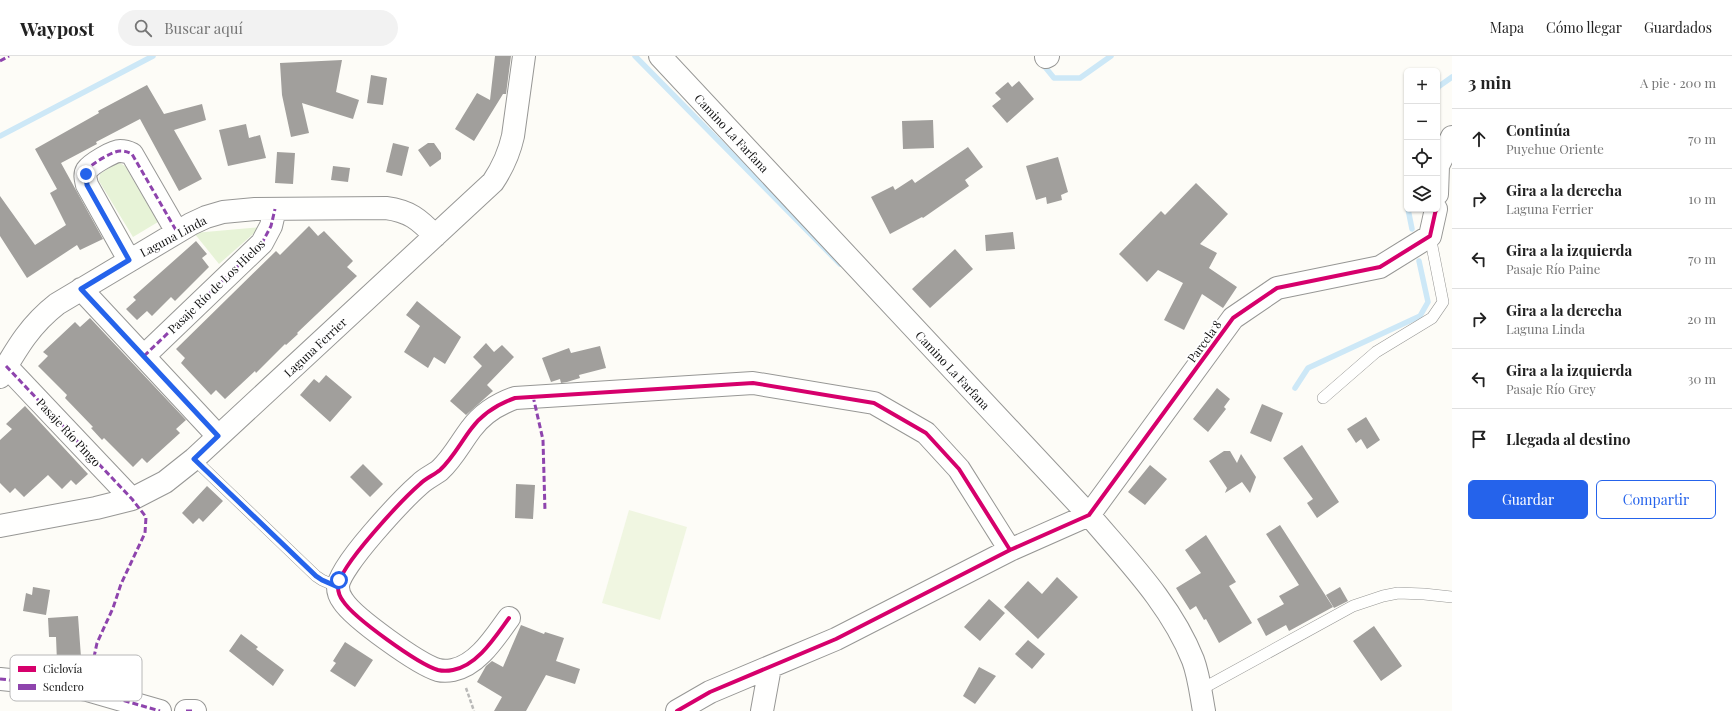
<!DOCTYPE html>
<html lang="es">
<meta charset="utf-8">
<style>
body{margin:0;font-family:"Playfair Display",serif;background:#f2f2f2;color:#222}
.controls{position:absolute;right:12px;top:12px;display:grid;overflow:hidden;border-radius:6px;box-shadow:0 1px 3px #0004}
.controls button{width:36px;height:36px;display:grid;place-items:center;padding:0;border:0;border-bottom:1px solid #e0e0e0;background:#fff;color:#222;font:20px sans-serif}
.stop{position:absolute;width:12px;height:12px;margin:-9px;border:3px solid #2563eb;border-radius:50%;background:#fff}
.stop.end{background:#2563eb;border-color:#fff;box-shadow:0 1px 4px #0008}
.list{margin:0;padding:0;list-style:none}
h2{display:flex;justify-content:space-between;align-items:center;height:52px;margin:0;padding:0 16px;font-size:17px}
h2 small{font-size:13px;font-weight:400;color:#767676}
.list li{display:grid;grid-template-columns:26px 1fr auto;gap:12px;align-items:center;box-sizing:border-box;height:60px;padding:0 16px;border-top:1px solid #e0e0e0}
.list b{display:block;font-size:15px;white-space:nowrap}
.list p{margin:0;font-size:13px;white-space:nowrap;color:#767676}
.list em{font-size:13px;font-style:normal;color:#767676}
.actions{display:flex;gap:8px;padding:12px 16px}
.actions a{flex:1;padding:9px 0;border:1px solid #2563eb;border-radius:6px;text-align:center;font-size:14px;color:#2563eb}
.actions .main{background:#2563eb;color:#fff}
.icon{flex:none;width:22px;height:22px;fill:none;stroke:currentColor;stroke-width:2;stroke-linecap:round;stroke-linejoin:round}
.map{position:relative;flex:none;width:1452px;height:655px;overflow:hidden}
header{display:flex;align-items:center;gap:24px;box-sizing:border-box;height:56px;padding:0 20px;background:#fff;border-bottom:1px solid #e0e0e0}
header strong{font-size:19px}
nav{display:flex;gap:22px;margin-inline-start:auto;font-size:14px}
.search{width:280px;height:36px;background:#f2f2f2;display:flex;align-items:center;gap:10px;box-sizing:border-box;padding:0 14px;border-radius:22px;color:#767676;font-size:15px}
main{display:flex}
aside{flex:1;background:#fff}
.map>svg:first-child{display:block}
.green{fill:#e7f3d7}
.pitch{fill:#f0f6e1}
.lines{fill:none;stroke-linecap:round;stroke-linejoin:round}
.stream{stroke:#cde8f7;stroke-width:5.5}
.building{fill:#a19f9c}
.lane-casing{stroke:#979795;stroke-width:12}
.street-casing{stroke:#979795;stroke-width:24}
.path{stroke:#b9b9b8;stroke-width:2.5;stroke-dasharray:4 2;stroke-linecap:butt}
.lane{stroke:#fffffe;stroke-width:11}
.street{stroke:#fffffe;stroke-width:22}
.quiet{stroke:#8e44ad;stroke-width:3;stroke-dasharray:6 3;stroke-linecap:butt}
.cycleway-casing{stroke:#fff;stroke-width:6}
.cycleway{stroke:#d6006c;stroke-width:4}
.route{stroke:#2563eb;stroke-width:5}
.labels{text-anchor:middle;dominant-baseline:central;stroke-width:4;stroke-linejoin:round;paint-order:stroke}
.street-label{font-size:12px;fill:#111;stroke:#fff}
.key{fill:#fff;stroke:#b8b8b8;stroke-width:1}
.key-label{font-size:11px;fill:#111}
</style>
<header>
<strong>Waypost</strong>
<div class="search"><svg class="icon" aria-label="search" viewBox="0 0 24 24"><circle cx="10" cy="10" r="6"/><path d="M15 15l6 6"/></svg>Buscar aquí</div>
<nav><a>Mapa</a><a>Cómo llegar</a><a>Guardados</a></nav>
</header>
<main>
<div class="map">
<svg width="1452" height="655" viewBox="0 0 1452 655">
<rect width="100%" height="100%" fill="#fdfcf7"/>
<path class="green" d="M 118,106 L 125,110 L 158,166 L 133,181 L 99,125 L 100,118 Z
M 261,171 L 219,208 L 194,177 Z"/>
<path class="pitch" d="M 629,454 L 687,471 L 660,564 L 602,547 Z"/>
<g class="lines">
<path class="stream" d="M 635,0 L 840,208
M 1041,6 L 1054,22 L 1080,22 L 1111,0
M 1437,35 L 1438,31 L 1452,21
M 0,80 L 153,0
M 1408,153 L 1412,173
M 1295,332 L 1308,312 L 1420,260 L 1428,246 L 1419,205"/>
</g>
<path class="building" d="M 495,0 L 511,0 L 506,38 L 503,38 L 474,85 L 455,73 L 477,37 L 490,44 Z
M 342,4 L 336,36 L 359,44 L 353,63 L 302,47 L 309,77 L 291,81 L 282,39 L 280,7 Z
M 371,19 L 387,22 L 383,49 L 367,47 Z
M 1019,25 L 1034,43 L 1007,67 L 992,50 L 1001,43 L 995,37 L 1008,26 L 1012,31 Z
M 147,29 L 164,58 L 202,48 L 206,64 L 174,74 L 202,123 L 179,135 L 140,63 L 96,86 L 97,88 L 61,107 L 103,183 L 80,194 L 77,189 L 27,222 L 0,180 L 0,140 L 35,189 L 66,169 L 50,137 L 57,133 L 35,93 L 99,57 L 98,55 Z
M 933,64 L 934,92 L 903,93 L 902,65 Z
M 246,68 L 249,82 L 260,79 L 266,102 L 228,110 L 219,74 Z
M 393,87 L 409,91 L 402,120 L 386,116 Z
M 428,87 L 434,87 L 441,97 L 441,103 L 430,111 L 418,94 Z
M 968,91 L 983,111 L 965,124 L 969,130 L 923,162 L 922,161 L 890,178 L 871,141 L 893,130 L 895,134 L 912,123 L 915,127 Z
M 277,96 L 295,97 L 293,128 L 275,127 Z
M 1058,101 L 1068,136 L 1061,139 L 1062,144 L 1047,148 L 1046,141 L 1036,144 L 1026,110 Z
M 333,110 L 350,112 L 348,126 L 331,124 Z
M 1196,127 L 1228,158 L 1200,188 L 1217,197 L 1209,212 L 1237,231 L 1223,252 L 1202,238 L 1184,274 L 1164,264 L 1183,227 L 1158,214 L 1147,226 L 1119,198 L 1161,155 L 1165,159 Z
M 309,170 L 318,180 L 324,175 L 353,205 L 347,211 L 357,220 L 297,277 L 298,278 L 286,289 L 285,288 L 256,317 L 255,315 L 225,343 L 216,334 L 211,339 L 181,307 L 185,302 L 176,293 L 276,195 L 280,199 Z
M 1013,176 L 1015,193 L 986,195 L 985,179 Z
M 196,185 L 207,198 L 202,202 L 209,211 L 175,245 L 171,241 L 152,260 L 147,255 L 137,264 L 126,253 L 136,244 L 133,241 Z
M 955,193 L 973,213 L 930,252 L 912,233 Z
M 417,245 L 461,281 L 445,308 L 434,301 L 428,312 L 404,296 L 420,270 L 406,259 Z
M 90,262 L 186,364 L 176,373 L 180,377 L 147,407 L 142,402 L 133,411 L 104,382 L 102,384 L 91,372 L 93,371 L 65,342 L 67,339 L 38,310 L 48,300 L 43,296 L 75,266 L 80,271 Z
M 486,287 L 494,296 L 502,289 L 514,301 L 487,329 L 493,335 L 466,359 L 450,345 L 482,310 L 473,301 Z
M 600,290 L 606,312 L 579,319 L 580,322 L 567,326 L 561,327 L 560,323 L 551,326 L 542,302 L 569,292 L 571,297 Z
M 326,319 L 352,341 L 330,366 L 300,339 L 314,323 L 319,327 Z
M 1217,332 L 1230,343 L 1224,351 L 1226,353 L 1208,376 L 1193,363 Z
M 1262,348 L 1283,357 L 1271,386 L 1250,377 Z
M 25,350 L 88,418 L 76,429 L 71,424 L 62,433 L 48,419 L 24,441 L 15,432 L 10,437 L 0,427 L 0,384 L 12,373 L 6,368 Z
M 1366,361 L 1380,384 L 1367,393 L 1361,383 L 1356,387 L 1347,373 Z
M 1302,389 L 1339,446 L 1317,462 L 1307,447 L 1313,443 L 1283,402 Z
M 1224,395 L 1230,395 L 1237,407 L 1241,398 L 1256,421 L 1250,437 L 1242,426 L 1225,437 L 1227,432 L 1209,405 Z
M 363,408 L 383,428 L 370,441 L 350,421 Z
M 1150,409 L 1167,423 L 1145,449 L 1128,436 Z
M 516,428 L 535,429 L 533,463 L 515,462 Z
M 207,430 L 223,445 L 203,466 L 199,462 L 193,468 L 182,457 Z
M 1280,469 L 1333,551 L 1289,575 L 1286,569 L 1266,580 L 1257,563 L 1284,548 L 1279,540 L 1299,529 L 1266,478 Z
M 1206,479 L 1236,526 L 1229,530 L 1252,567 L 1219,587 L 1206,563 L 1204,564 L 1196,550 L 1190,554 L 1176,532 L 1201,517 L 1185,494 Z
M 1057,521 L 1078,541 L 1038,583 L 1004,551 L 1028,525 L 1042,538 Z
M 33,531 L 50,534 L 46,559 L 23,555 L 26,537 L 32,539 Z
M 1340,531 L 1348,545 L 1334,552 L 1326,539 Z
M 989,543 L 1005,557 L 980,585 L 964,571 Z
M 78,560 L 82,615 L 66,616 L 66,606 L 57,606 L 56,581 L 49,581 L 48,562 Z
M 521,569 L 544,578 L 545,576 L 564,582 L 556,605 L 580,613 L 575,628 L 546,619 L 526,655 L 494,655 L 502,641 L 477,626 L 486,610 L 492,605 L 503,611 Z
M 1374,570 L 1402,610 L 1381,625 L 1353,585 Z
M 241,578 L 258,591 L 256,593 L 284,614 L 273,630 L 229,595 Z
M 1028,584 L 1045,598 L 1032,613 L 1015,598 Z
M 345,586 L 373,604 L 355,631 L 330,615 L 336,607 L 333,605 Z
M 979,611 L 996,620 L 975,648 L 963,640 Z"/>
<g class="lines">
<defs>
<path id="lane" d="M 1323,342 L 1376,296 L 1432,262 L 1443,246 L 1430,180
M 194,403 L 316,520 L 322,524 L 338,531
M 1200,634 L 1353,550 L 1383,540 L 1398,537 L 1424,538 L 1452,541"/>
<path id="street" d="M 660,0 L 1089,459 C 1127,504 1171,548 1193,604 C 1199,620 1201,639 1204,655
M 1046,1 L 1048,0
M 1437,138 L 1438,110 L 1452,81
M 129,204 L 87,129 C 86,124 84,119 87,114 C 91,108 113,95 120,95 C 125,95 128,96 132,98 L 177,176
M 81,233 L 218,380
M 144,300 L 262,187 L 271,170 L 275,153
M 6,310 L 132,443
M 0,321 C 17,292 30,269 57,248 L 191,168 L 206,161 L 223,156 L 255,153 L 386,152 C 409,155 419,163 435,180
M 0,470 L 96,452 L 132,443 L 165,426 L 194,403 L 493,126 C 503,111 509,98 513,80 L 524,0
M 509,562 C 495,581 478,609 453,614 C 448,615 442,615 438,614 C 418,608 354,562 343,545 C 340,541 338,535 338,531 C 338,511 404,442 420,428 C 426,422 434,419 440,414 C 453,402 461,386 471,373 C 482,358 498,348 515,342 L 753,327 L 874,347 L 926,377 L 959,413 L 1010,494
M 0,623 L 59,629 L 87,634 L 160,655
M 186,655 L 195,655
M 677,655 L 710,636 L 836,583 L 1010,494 L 1089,459 L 1233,262 L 1277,232 L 1380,211 L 1430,180 L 1436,153
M 762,655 L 770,611"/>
</defs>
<use href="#lane" class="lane-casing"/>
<use href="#street" class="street-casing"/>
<path class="path" d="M 466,632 L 474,655"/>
<use href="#lane" class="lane"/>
<use href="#street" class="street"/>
<path class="quiet" d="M 0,5 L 9,0
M 129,204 L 87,129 C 86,124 84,119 87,114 C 91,108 113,95 120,95 C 125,95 128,96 132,98 L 177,176
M 81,233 L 218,380
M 144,300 L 262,187 L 271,170 L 275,153
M 6,310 L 132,443 L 146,461 L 145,477 L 121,528 L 113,552 L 97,587 L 87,634
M 533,340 L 543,384 L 545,455
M 0,623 L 59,629 L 87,634 L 160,655
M 186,655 L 195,655"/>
<defs>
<path id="cycleway" d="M 509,562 C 495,581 478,609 453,614 C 448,615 442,615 438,614 C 418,608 354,562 343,545 C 340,541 338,535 338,531 C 338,511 404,442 420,428 C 426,422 434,419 440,414 C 453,402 461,386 471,373 C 482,358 498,348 515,342 L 753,327 L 874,347 L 926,377 L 959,413 L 1010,494
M 677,655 L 710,636 L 836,583 L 1010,494 L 1089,459 L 1233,262 L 1277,232 L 1380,211 L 1430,180 L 1436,153"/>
</defs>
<use href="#cycleway" class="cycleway-casing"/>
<use href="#cycleway" class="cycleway"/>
</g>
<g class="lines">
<path class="route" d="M 86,118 L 87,129 L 129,204 L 81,233 L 218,380 L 194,403 L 316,520 L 322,524 L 338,531 L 339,524"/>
</g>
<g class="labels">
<g class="street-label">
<text transform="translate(732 77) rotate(47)">Camino La Farfana</text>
<text transform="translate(173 180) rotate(-28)">Laguna Linda</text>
<text transform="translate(216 230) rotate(-44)">Pasaje Río de Los Hielos</text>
<text transform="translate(1204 285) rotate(-54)">Parcela 8</text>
<text transform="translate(315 291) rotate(-43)">Laguna Ferrier</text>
<text transform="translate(953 314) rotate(47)">Camino La Farfana</text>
<text transform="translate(69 376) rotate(47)">Pasaje Río Pingo</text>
</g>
</g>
<rect x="10" y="599" width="132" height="46" rx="6" class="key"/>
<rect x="18" y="610" width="18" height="6" fill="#d6006c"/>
<rect x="18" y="628" width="18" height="6" fill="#8e44ad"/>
<g class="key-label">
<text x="43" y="617">Ciclovía</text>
<text x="43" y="635">Sendero</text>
</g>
</svg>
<div class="controls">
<button>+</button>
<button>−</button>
<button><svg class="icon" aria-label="locate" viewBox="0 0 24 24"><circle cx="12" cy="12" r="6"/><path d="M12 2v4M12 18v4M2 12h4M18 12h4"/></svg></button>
<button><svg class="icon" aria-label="layers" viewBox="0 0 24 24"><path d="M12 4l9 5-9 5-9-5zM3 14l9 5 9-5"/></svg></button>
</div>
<div class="stop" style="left:339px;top:524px"></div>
<div class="stop end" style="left:86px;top:118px"></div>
</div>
<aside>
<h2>3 min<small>A pie · 200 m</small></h2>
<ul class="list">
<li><svg class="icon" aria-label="ahead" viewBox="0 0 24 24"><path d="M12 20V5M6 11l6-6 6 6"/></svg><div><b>Continúa</b><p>Puyehue Oriente</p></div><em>70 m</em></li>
<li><svg class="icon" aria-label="right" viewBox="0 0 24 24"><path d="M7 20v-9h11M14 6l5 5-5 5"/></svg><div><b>Gira a la derecha</b><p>Laguna Ferrier</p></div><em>10 m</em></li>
<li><svg class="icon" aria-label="left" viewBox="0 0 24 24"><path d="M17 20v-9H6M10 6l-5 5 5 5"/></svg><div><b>Gira a la izquierda</b><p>Pasaje Río Paine</p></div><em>70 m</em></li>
<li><svg class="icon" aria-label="right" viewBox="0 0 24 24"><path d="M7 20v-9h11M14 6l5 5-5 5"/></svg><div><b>Gira a la derecha</b><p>Laguna Linda</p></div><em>20 m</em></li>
<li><svg class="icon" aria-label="left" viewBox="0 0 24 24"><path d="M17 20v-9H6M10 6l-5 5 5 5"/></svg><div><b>Gira a la izquierda</b><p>Pasaje Río Grey</p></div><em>30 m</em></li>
<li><svg class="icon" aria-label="arrive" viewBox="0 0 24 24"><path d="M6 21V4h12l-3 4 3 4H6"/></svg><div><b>Llegada al destino</b></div></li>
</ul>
<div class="actions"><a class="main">Guardar</a><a>Compartir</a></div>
</aside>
</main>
